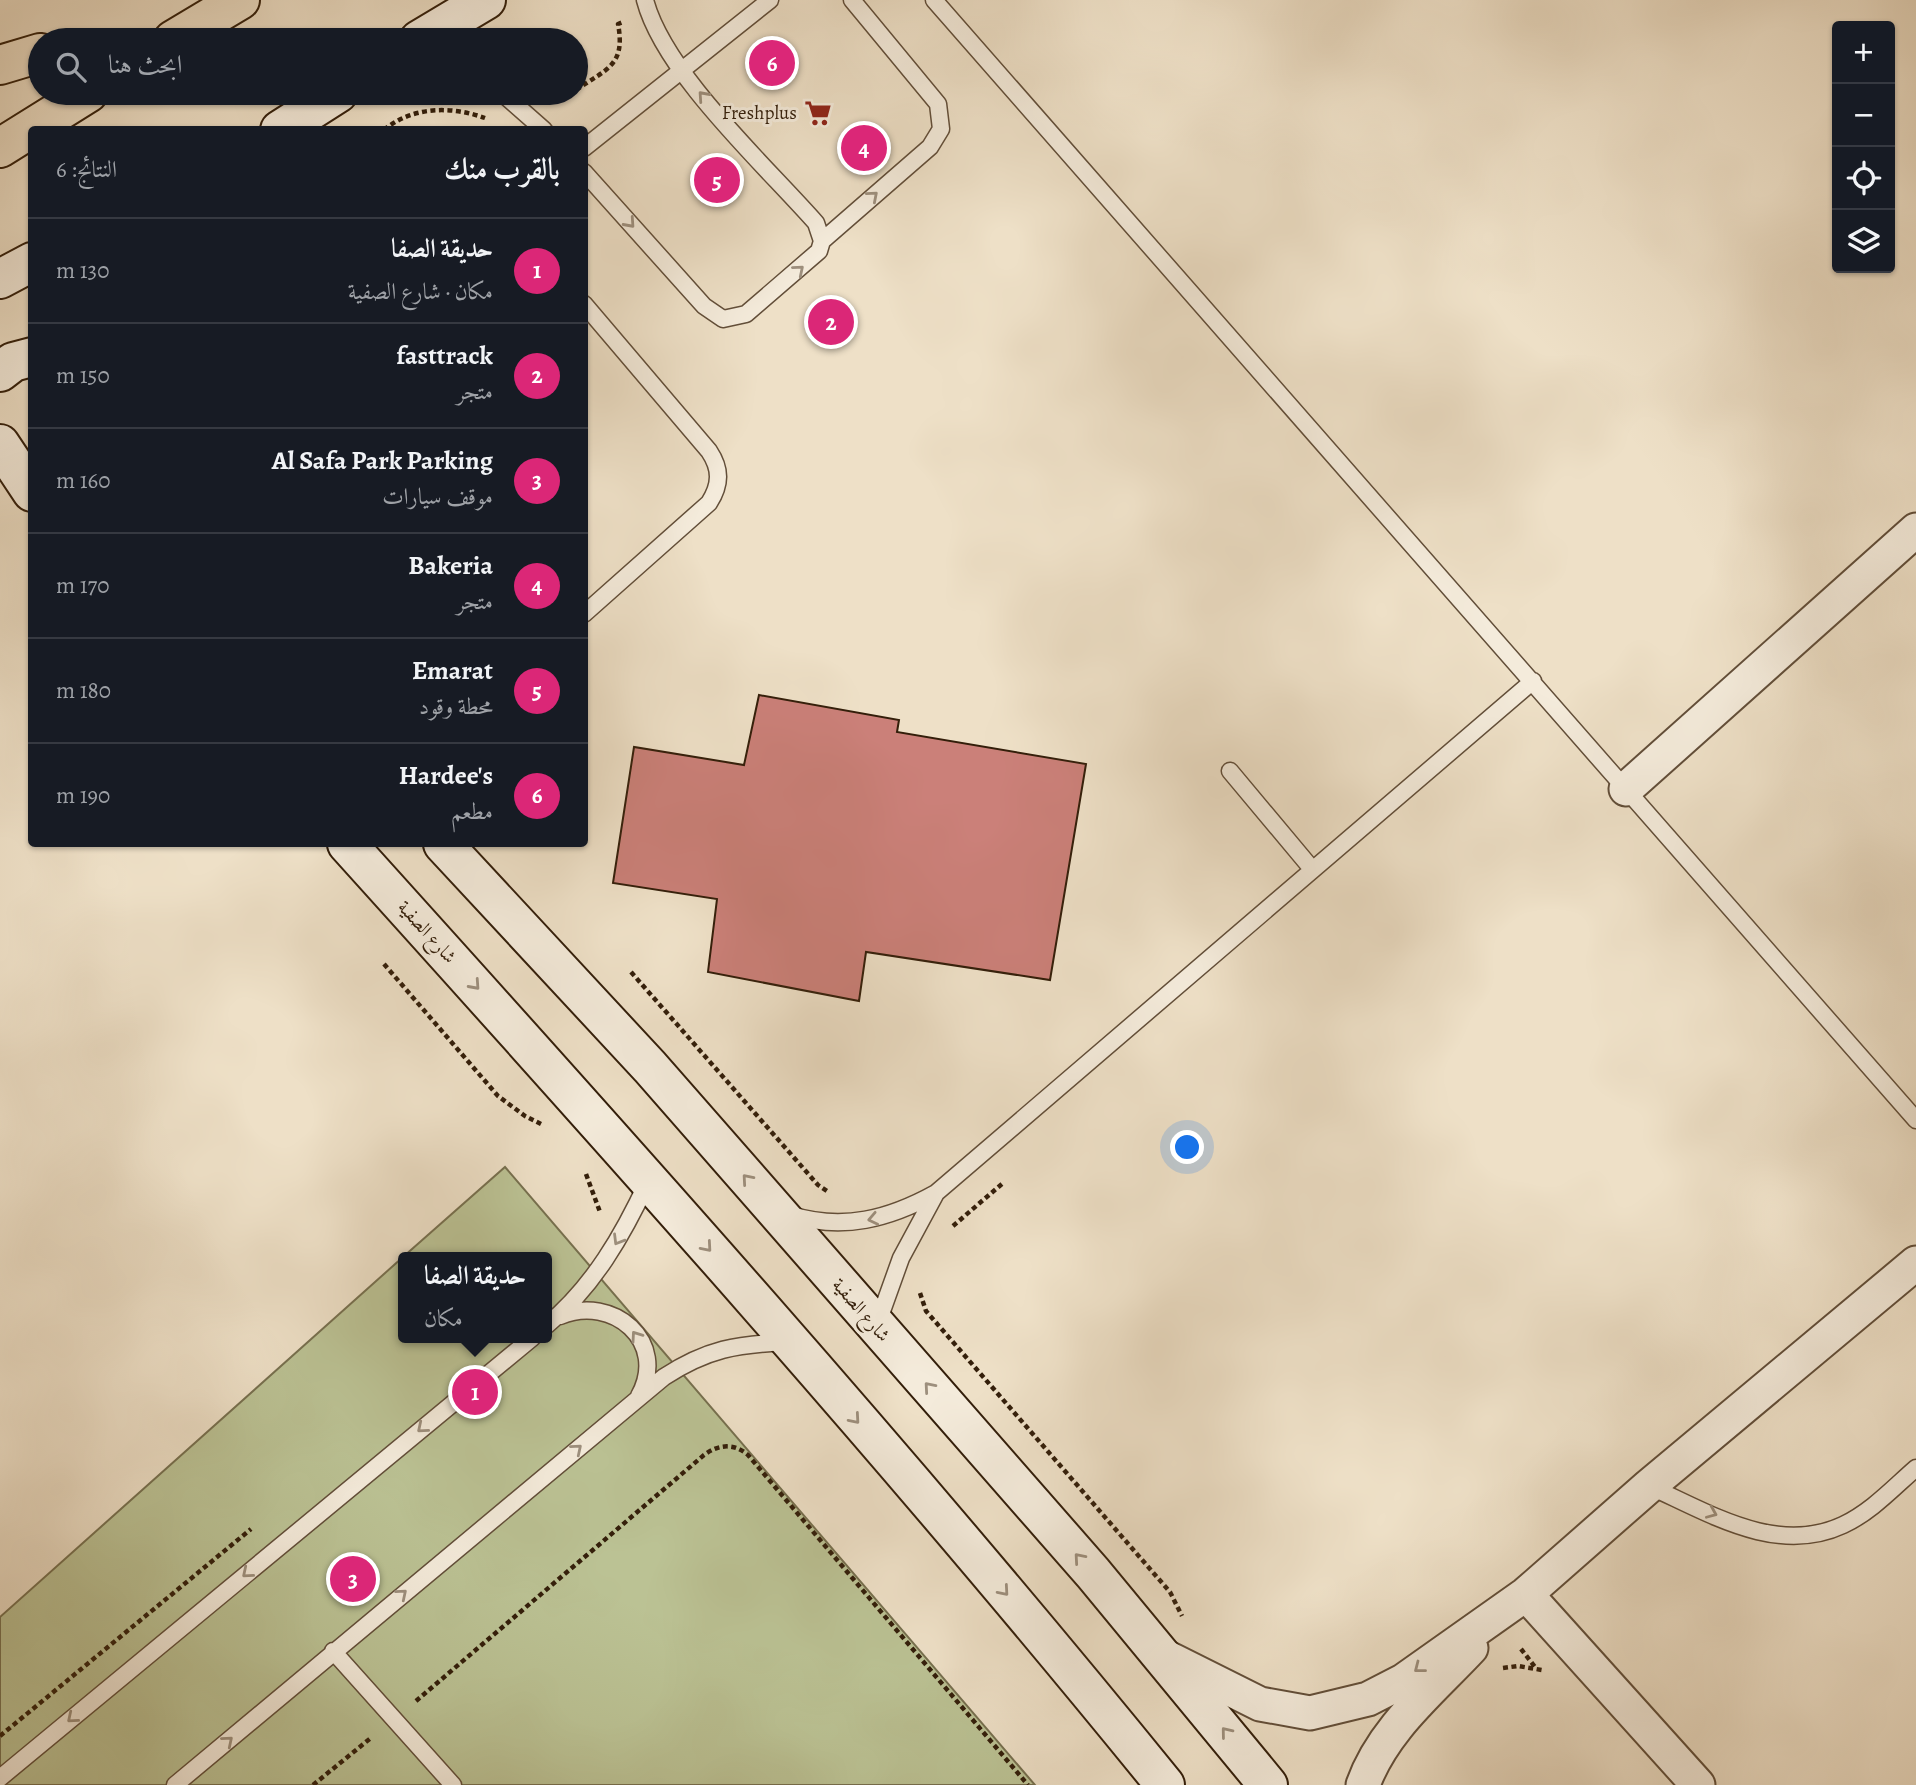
<!DOCTYPE html>
<html lang="ar">
<meta charset="utf-8">
<style>
body{margin:0;font-family:Alegreya,Amiri,serif;background:#242831;color:#f1f3f6;direction:rtl}
.controls{position:absolute;right:21px;top:21px;display:grid;overflow:hidden;border-radius:7px;box-shadow:0 2px 5px #0004}
.controls button{width:63px;height:63px;display:grid;place-items:center;padding:0;border:0;border-bottom:2px solid #363941;background:#171b24;color:#f1f3f6;font:35px sans-serif}
.you{position:absolute;left:1188px;top:1148px;width:24px;height:24px;margin:-18px;border:5px solid #fff;border-radius:50%;background:#1a73e8;box-shadow:0 0 0 10px #1a73e833}
.badge{display:grid;place-items:center;width:46px;height:46px;border-radius:50%;background:#db2777;color:#fff;font-size:23px;font-weight:700}
.pin{position:absolute;translate:-50% -50%;border:4px solid #fff;box-shadow:0 2px 7px #0006}
.popup{position:absolute;left:398px;top:1252px;width:154px;height:91px;box-sizing:border-box;display:grid;place-content:center;border-radius:7px;background:#171b24;filter:drop-shadow(0 2px 5px #0005);font-size:23px;white-space:nowrap;color:#9ea1a6}
.popup b{font-size:26px;color:#f1f3f6}
.popup::after{content:'';position:absolute;left:50%;top:100%;margin-left:-14px;border:14px solid transparent;border-top-color:#171b24}
.list{margin:0;padding:0;list-style:none}
h2{display:flex;justify-content:space-between;align-items:center;height:91px;margin:0;padding:0 28px;font-size:30px}
h2 small{font-size:23px;font-weight:400;color:#9ea1a6}
.list li{display:grid;grid-template-columns:46px 1fr auto;gap:21px;align-items:center;box-sizing:border-box;height:105px;padding:0 28px;border-top:2px solid #363941}
.list b{display:block;font-size:26px;white-space:nowrap}
.list p{margin:0;font-size:23px;white-space:nowrap;color:#9ea1a6}
.list em{font-size:23px;font-style:normal;color:#9ea1a6}
.icon{flex:none;width:38px;height:38px;fill:none;stroke:currentColor;stroke-width:2;stroke-linecap:round;stroke-linejoin:round}
.map{position:relative;flex:none;width:1916px;height:1785px;overflow:hidden;direction:ltr}
.search{position:absolute;background:#171b24;box-shadow:0 2px 5px #0004;left:28px;top:28px;width:560px;height:77px;display:flex;align-items:center;gap:18px;box-sizing:border-box;padding:0 24px;border-radius:38px;color:#9ea1a6;font-size:26px}
.panel{position:absolute;background:#171b24;box-shadow:0 2px 5px #0004;left:28px;top:126px;width:560px;height:721px;border-radius:7px;direction:rtl}
.map>svg:first-child{display:block}
.green{fill:#bbc294;stroke:#77704f;stroke-width:2}
.building{fill:#cb8079;stroke:#331e0a;stroke-width:2}
.lines{fill:none;stroke-linecap:round;stroke-linejoin:round}
.service-casing{stroke:#624e39;stroke-width:19}
.minor-casing{stroke:#624e39;stroke-width:37}
.secondary-casing{stroke:#331e0a;stroke-width:42}
.trunk-casing{stroke:#331e0a;stroke-width:42}
.path{stroke:#331e0a;stroke-width:4.5;stroke-dasharray:5 3.5;stroke-linecap:butt}
.service{stroke:#f4ebdb;stroke-width:16}
.minor{stroke:#f4ebdb;stroke-width:33}
.secondary{stroke:#f4ebdb;stroke-width:38}
.trunk{stroke:#eee0c7;stroke-width:38}
.oneway{stroke:#9d8f7d}
.labels{text-anchor:middle;dominant-baseline:central;stroke-width:6;stroke-linejoin:round;paint-order:stroke}
.poi-label{font-size:19px;fill:#331e0a;stroke:#f4ebdb;text-anchor:end}
.street-label{font-size:19px;fill:#331e0a;stroke:#f4ebdb}
</style>
<div class="map">
<svg width="1916" height="1785" viewBox="0 0 1916 1785">
<rect width="100%" height="100%" fill="#eee0c7"/>
<filter id="stains"><feTurbulence type="fractalNoise" baseFrequency=".00286" numOctaves="4"/><feColorMatrix values="0 0 0 0 .2 0 0 0 0 .09 0 0 0 0 .02 0 0 0 .5 -.17"/></filter>
<radialGradient id="worn" r=".72"><stop offset=".6" stop-color="#630" stop-opacity="0"/><stop offset="1" stop-color="#630" stop-opacity=".3"/></radialGradient>
<path class="green" d="M 505,1167 L 1035,1785 L 0,1785 L 0,1617 L 403,1257 L 403,1338 L 547,1338 L 547,1257 L 403,1257 Z"/>
<path class="building" d="M 759,695 L 899,720 L 897,732 L 1086,764 L 1050,980 L 866,952 L 859,1001 L 708,972 L 717,899 L 613,883 L 634,747 L 744,765 Z"/>
<g class="lines">
<defs>
<path id="service" d="M 934,0 L 1916,1120
M 502,93 L 544,130
M 584,148 L 770,0
M 584,172 L 704,306 L 723,319 L 746,314 L 819,251 L 822,241 L 816,223 C 765,165 664,73 645,0
M 822,241 L 930,147 L 941,129 L 938,104 L 852,0
M 584,304 L 709,451 C 721,469 721,484 709,503 L 584,614
M 1230,771 L 1312,869
M 791,1215 C 843,1231 889,1219 936,1193 L 1533,681
M 560,1316 C 613,1294 669,1342 639,1396
M 547,1325 C 593,1287 623,1235 648,1181
M 877,1325 L 901,1258 L 935,1195
M 1649,1486 C 1709,1513 1777,1556 1843,1525 C 1871,1512 1893,1488 1916,1468
M 333,1651 L 453,1785
M 0,1778 L 532,1338
M 175,1785 L 664,1377 C 707,1349 737,1344 788,1342"/>
<path id="minor" d="M 1626,789 L 1916,530
M 1526,1594 L 1698,1785
M 1166,1657 L 1260,1704 L 1310,1713 L 1368,1699 L 1403,1681 L 1526,1594 L 1649,1486 L 1916,1263
M 1363,1785 C 1383,1729 1431,1691 1471,1648"/>
<path id="secondary" d="M 419,40 L 486,0
M 280,130 L 338,93
M 0,279 L 32,262
M 0,372 L 13,362 L 32,357
M 0,444 L 32,492
M 347,844 C 625,1152 903,1462 1165,1785
M 443,844 L 650,1067 L 1093,1573 L 1268,1785"/>
<path id="trunk" d="M 173,40 L 240,0
M 0,65 L 40,53
M 0,148 L 88,93"/>
</defs>
<use href="#service" class="service-casing"/>
<use href="#minor" class="minor-casing"/>
<use href="#secondary" class="secondary-casing"/>
<use href="#trunk" class="trunk-casing"/>
<path class="path" d="M 576,90 C 606,69 626,66 618,24 L 623,22
M 551,96 L 572,93
M 384,130 C 412,106 452,106 485,118
M 384,964 L 498,1096 L 525,1116 L 541,1124
M 631,972 L 818,1185 L 827,1191
M 586,1174 L 600,1212
M 953,1226 L 1003,1183
M 920,1293 L 926,1311 L 1170,1592 L 1182,1616
M 1521,1649 L 1535,1667
M 1503,1668 L 1518,1666 L 1542,1670
M 416,1701 L 704,1455 C 719,1444 734,1443 748,1455 L 1028,1785
M 0,1736 L 251,1529
M 313,1785 L 372,1737"/>
<use href="#service" class="service"/>
<use href="#minor" class="minor"/>
<use href="#secondary" class="secondary"/>
<use href="#trunk" class="trunk"/>
</g>
<defs><path id="oneway-chevron" d="M-2-3.5L2.5 0L-2 3.5" fill="none" stroke-width="1.6" stroke-linecap="round" stroke-linejoin="round" transform="scale(1.75)"/></defs>
<g class="oneway">
<use href="#oneway-chevron" transform="translate(703 96) rotate(-132)"/>
<use href="#oneway-chevron" transform="translate(873 196) rotate(-41)"/>
<use href="#oneway-chevron" transform="translate(630 223) rotate(48)"/>
<use href="#oneway-chevron" transform="translate(799 270) rotate(-40)"/>
<use href="#oneway-chevron" transform="translate(475 985) rotate(48)"/>
<use href="#oneway-chevron" transform="translate(747 1179) rotate(-131)"/>
<use href="#oneway-chevron" transform="translate(873 1219) rotate(168)"/>
<use href="#oneway-chevron" transform="translate(618 1240) rotate(121)"/>
<use href="#oneway-chevron" transform="translate(707 1247) rotate(49)"/>
<use href="#oneway-chevron" transform="translate(636 1336) rotate(-125)"/>
<use href="#oneway-chevron" transform="translate(929 1387) rotate(-131)"/>
<use href="#oneway-chevron" transform="translate(855 1419) rotate(49)"/>
<use href="#oneway-chevron" transform="translate(422 1428) rotate(140)"/>
<use href="#oneway-chevron" transform="translate(577 1449) rotate(-40)"/>
<use href="#oneway-chevron" transform="translate(1712 1513) rotate(23)"/>
<use href="#oneway-chevron" transform="translate(1079 1558) rotate(-131)"/>
<use href="#oneway-chevron" transform="translate(247 1573) rotate(140)"/>
<use href="#oneway-chevron" transform="translate(1004 1591) rotate(49)"/>
<use href="#oneway-chevron" transform="translate(402 1594) rotate(-40)"/>
<use href="#oneway-chevron" transform="translate(1419 1668) rotate(142)"/>
<use href="#oneway-chevron" transform="translate(72 1718) rotate(140)"/>
<use href="#oneway-chevron" transform="translate(1226 1732) rotate(-129)"/>
<use href="#oneway-chevron" transform="translate(228 1741) rotate(-40)"/>
</g>
<defs>
<symbol id="supermarket-bare" viewBox="-9 -9 18 18"><path d="M-6-5.5h2.5l.6 2H6L4.5 2H-2.5L-4.4-4H-6ZM-1.5 3.2a1.3 1.3 0 1 0 .1 0ZM3 3.2a1.3 1.3 0 1 0 .1 0Z" fill="#8f2418" stroke="#f4ebdb" stroke-width="2.5" paint-order="stroke"/></symbol>
</defs>
<g fill-rule="evenodd">
<use href="#supermarket-bare" x="799" y="94" width="38" height="38"/>
</g>
<g class="labels">
<g class="poi-label">
<text x="797" y="113">Freshplus</text>
</g>
<g class="street-label">
<text transform="translate(427 932) rotate(48)">شارع الصفية</text>
<text transform="translate(861 1310) rotate(49)">شارع الصفية</text>
</g>
</g>
<rect width="100%" height="100%" filter="url(#stains)"/>
<rect width="100%" height="100%" fill="url(#worn)"/>
</svg>
<div class="controls">
<button>+</button>
<button>−</button>
<button><svg class="icon" aria-label="locate" viewBox="0 0 24 24"><circle cx="12" cy="12" r="6"/><path d="M12 2v4M12 18v4M2 12h4M18 12h4"/></svg></button>
<button><svg class="icon" aria-label="layers" viewBox="0 0 24 24"><path d="M12 4l9 5-9 5-9-5zM3 14l9 5 9-5"/></svg></button>
</div>
<div class="you"></div>
<div class="pin badge" style="left:475px;top:1392px">1</div>
<div class="popup"><b>حديقة الصفا</b>مكان</div>
<div class="pin badge" style="left:831px;top:322px">2</div>
<div class="pin badge" style="left:353px;top:1579px">3</div>
<div class="pin badge" style="left:864px;top:148px">4</div>
<div class="pin badge" style="left:717px;top:180px">5</div>
<div class="pin badge" style="left:772px;top:63px">6</div>
<div class="search"><svg class="icon" aria-label="search" viewBox="0 0 24 24"><circle cx="10" cy="10" r="6"/><path d="M15 15l6 6"/></svg>ابحث هنا</div>
<section class="panel">
<h2>بالقرب منك<small>النتائج: 6</small></h2>
<ul class="list">
<li><span class="badge">1</span><div><b>حديقة الصفا</b><p>مكان · شارع الصفية</p></div><em>130 m</em></li>
<li><span class="badge">2</span><div><b>fasttrack</b><p>متجر</p></div><em>150 m</em></li>
<li><span class="badge">3</span><div><b>Al Safa Park Parking</b><p>موقف سيارات</p></div><em>160 m</em></li>
<li><span class="badge">4</span><div><b>Bakeria</b><p>متجر</p></div><em>170 m</em></li>
<li><span class="badge">5</span><div><b>Emarat</b><p>محطة وقود</p></div><em>180 m</em></li>
<li><span class="badge">6</span><div><b>Hardee's</b><p>مطعم</p></div><em>190 m</em></li>
</ul>
</section>
</div>
